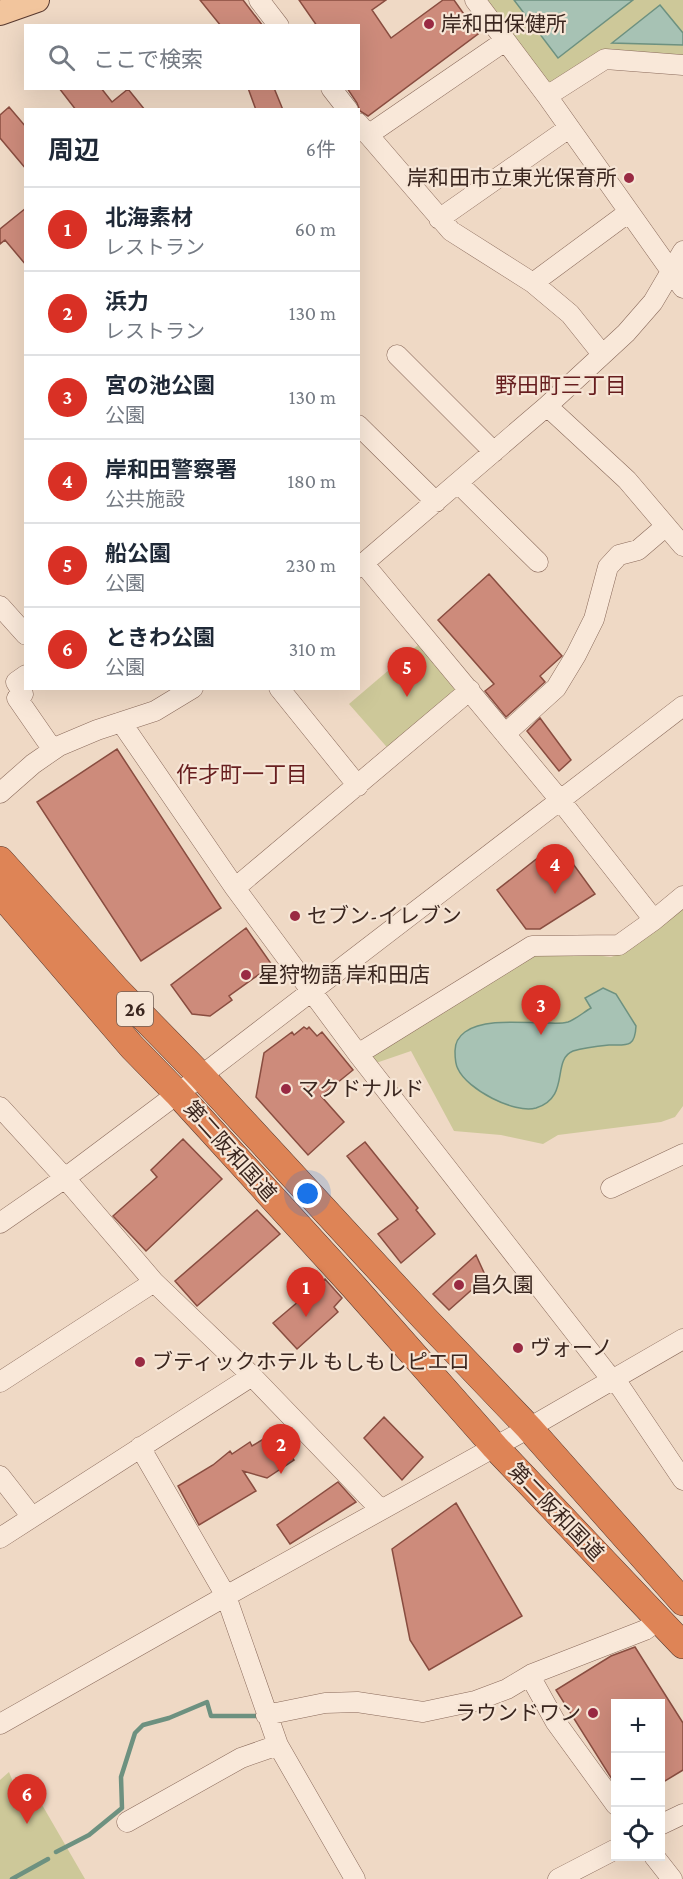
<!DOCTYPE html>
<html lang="ja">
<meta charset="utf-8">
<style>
body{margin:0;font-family:"Crimson Pro","Noto Sans JP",serif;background:#f2f2f3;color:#1f2937}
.controls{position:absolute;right:18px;bottom:18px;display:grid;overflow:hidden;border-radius:0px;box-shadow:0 6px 24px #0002}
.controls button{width:54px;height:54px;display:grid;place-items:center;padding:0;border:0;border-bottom:2px solid #e0e1e3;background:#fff;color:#1f2937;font:30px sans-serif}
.you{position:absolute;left:308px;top:1194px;width:21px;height:21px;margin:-15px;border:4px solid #fff;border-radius:50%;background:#1a73e8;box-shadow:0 0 0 9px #1a73e833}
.badge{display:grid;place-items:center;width:39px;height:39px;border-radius:50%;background:#d93025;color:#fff;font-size:20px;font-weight:700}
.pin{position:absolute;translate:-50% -50px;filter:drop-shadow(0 2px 3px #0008)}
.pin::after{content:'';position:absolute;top:32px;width:21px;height:18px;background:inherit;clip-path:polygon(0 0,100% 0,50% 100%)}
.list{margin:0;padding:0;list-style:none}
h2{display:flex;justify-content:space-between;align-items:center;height:78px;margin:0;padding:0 24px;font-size:26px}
h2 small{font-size:20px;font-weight:400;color:#747a83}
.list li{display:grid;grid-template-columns:39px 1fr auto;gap:18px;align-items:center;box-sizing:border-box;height:84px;padding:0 24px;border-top:2px solid #e0e1e3}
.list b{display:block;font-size:22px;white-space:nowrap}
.list p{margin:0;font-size:20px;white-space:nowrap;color:#747a83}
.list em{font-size:20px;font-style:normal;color:#747a83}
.icon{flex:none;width:33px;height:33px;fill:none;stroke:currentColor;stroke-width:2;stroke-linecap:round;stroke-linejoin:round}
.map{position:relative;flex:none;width:683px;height:1879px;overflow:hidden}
.search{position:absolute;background:#fff;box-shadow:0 6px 24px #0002;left:24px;top:24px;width:336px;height:66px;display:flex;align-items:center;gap:15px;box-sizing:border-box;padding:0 21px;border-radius:0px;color:#747a83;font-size:22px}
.panel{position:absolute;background:#fff;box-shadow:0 6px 24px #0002;left:24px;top:108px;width:336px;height:582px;border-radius:0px}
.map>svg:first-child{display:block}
.green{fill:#cdc899}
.water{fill:#a7c2b4;stroke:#6d9180;stroke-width:1.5}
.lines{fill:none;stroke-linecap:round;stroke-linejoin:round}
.stream{stroke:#6d9180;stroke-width:4.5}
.building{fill:#cd8b7b;stroke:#894d40;stroke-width:1.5}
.minor-casing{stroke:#8a6a5b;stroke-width:21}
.major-casing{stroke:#58392f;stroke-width:26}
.highway-casing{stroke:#58392f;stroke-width:28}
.minor{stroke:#f9e8d9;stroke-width:20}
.major{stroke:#f2c59d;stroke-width:24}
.highway{stroke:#de8456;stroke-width:27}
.poi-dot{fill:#992a43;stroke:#f6e5d5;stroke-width:2}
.labels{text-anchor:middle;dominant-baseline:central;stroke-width:4.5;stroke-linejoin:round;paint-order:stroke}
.shield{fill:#f6e5d5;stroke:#725f56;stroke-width:1.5}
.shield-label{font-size:20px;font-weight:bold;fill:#3a261f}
.poi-label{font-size:21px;fill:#3a261f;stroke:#f6e5d5;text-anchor:start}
.street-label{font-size:21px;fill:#3a261f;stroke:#f6e5d5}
.neighbourhood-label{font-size:22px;fill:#671e1f;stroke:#f6e5d5}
</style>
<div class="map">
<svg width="683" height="1879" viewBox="0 0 683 1879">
<rect width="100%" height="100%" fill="#efd9c5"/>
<path class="green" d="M 487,0 L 683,0 L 683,62 L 628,57 L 551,87 Z
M 424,640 L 465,690 L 392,753 L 349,704 Z
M 683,905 L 683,1106 L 675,1117 L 661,1122 L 558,1135 L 543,1144 L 501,1135 L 454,1131 L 411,1051 L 376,1063 L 372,1057 L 372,1053 L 535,955 L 562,951 L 611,957 L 622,953 Z
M 9,1772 L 24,1809 L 41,1803 L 85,1879 L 0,1879 L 0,1780 Z"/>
<path class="water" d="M 514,0 L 633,0 L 558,58 Z
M 660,5 L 683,33 L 683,45 L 612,43 Z
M 603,988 L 616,994 L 636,1026 C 635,1048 627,1045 609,1045 C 599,1046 583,1048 573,1051 C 551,1060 571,1097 536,1108 C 514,1114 467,1089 458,1069 C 455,1064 455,1057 455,1051 C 455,1043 458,1037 465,1032 C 484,1018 522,1023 545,1023 C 552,1023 561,1024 568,1022 C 576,1019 584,1012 591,1008 L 585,998 Z"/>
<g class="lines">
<path class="stream" d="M 56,1852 L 89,1835 L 122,1808 L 121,1777 L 135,1733 L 143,1725 L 169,1718 L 207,1702 L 211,1716 L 261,1716
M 12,1879 L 48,1859"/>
</g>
<path class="building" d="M 200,0 L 243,0 L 263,26 L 221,26 Z
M 299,0 L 386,0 L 372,10 L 391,38 L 443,0 L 454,0 L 478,34 L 368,116 L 360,111 L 357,103 L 347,88 L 358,88 L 358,26 L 317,26 Z
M 59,88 L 101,88 L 112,102 L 128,89 L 145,110 L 76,110 Z
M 248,88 L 274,88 L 283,110 L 256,110 Z
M 9,107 L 26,127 L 26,169 L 0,138 L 0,115 Z
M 26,208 L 26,265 L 5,240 L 0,244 L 0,229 Z
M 489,574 L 562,656 L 540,676 L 545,682 L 506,717 L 485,691 L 494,684 L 438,620 Z
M 540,718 L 571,760 L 559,771 L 527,731 Z
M 117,749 L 221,908 L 141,961 L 37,802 Z
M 563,850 L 595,894 L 540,929 L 526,929 L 497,890 L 544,853 Z
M 246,928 L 272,965 L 229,996 L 232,1000 L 210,1016 L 192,1014 L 171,985 Z
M 304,1027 L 307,1029 L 309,1027 L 317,1036 L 322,1032 L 353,1070 L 321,1096 L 344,1122 L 308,1155 L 256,1097 L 264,1053 L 292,1032 L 294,1035 Z
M 183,1139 L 222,1179 L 146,1251 L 113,1216 L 157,1177 L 151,1170 Z
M 365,1142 L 418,1208 L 416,1210 L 435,1234 L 401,1263 L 378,1234 L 398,1219 L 347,1156 Z
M 257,1210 L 280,1234 L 197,1306 L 175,1281 Z
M 476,1255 L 486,1277 L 449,1310 L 433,1294 Z
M 325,1279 L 342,1298 L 334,1307 L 338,1312 L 297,1349 L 273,1323 Z
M 384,1417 L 423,1457 L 402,1480 L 364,1438 Z
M 273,1433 L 282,1435 L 292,1451 L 289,1453 L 294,1460 L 267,1478 L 243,1471 L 256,1491 L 199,1525 L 178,1486 L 213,1465 L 230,1451 L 232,1454 L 250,1442 L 252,1446 Z
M 338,1482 L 356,1502 L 290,1544 L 277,1525 Z
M 456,1503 L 522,1616 L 429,1670 L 410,1640 L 392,1549 Z
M 635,1647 L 683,1723 L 683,1770 L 660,1784 L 660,1704 L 615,1704 L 615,1784 L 556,1690 L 611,1656 Z"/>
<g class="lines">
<defs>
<path id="minor" d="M 259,0 L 279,26
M 475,0 L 547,96 L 683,288
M 331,88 L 348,110
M 547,96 L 605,59 L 683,65
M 358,123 L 451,231 L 533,283 L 570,314 L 602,354
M 368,135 L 505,41
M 439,219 L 569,128
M 533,283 L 629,212
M 397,355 L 494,452
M 547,406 L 627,480 L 683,546
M 358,425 L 436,502
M 458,483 L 538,562
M 364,564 L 560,800 L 654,920
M 358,568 L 547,406 L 626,333 L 653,302 L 683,251
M 0,606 L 26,635
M 26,675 L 16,682 L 23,694 L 17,698 L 53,750
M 279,688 L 358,786
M 121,722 L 235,888 L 358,1054 L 605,1371 L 621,1388 L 683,1480
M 505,734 L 556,688 L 576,655 L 594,619 L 608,567 L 619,555 L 638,550 L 666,526
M 0,793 L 33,764 L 59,746 L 97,730 L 155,711 L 193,688
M 235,888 L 470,690
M 358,1054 L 532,946 L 619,945 L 654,920 L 683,896
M 0,1107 L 65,1178 L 154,1282 L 252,1376 L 381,1510
M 611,1188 L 683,1154
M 0,1223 L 65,1178 L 201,1076 L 683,706
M 0,1382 L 154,1282
M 140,1447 L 226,1596 L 278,1745 L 355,1879
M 0,1476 L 32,1517
M 0,1538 L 252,1376
M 530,1676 L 555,1721 L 616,1805
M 266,1715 L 325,1703 L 357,1702 L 423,1712 L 475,1701 L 507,1689 L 532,1674 L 645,1630 L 659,1620
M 0,1724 L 226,1596 L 529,1428 L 683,1339
M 127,1822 L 241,1758 L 278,1745
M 660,1825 L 683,1814
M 654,1856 L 672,1879
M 558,1879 L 616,1849"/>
<path id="major" d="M 0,13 L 37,0"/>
<path id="highway" d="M 0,860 L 117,990 L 201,1076 L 425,1319 L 529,1428 L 683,1602
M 0,893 L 132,1047 L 177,1093 L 354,1287 L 495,1447 L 683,1645"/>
</defs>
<use href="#minor" class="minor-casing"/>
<use href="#major" class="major-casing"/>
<use href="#highway" class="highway-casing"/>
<use href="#minor" class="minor"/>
<use href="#major" class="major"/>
<use href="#highway" class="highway"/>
</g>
<g class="poi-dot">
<circle cx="429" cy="24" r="6"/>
<circle cx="629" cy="178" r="6"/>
<circle cx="295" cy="916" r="6"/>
<circle cx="246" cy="975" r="6"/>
<circle cx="286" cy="1089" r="6"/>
<circle cx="459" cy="1285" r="6"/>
<circle cx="518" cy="1348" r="6"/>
<circle cx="140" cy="1362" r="6"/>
<circle cx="593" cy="1713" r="6"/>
</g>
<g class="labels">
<rect class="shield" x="117" y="992" width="36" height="34" rx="4.5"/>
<g class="shield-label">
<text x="135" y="1009">26</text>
</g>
<g class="poi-label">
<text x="441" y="24">岸和田保健所</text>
<text x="617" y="178" text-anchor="end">岸和田市立東光保育所</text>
<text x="307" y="916">セブン-イレブン</text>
<text x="258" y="975">星狩物語 岸和田店</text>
<text x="298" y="1089">マクドナルド</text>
<text x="471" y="1285">昌久園</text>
<text x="530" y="1348">ヴォーノ</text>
<text x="152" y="1362">ブティックホテル もしもしピエロ</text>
<text x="581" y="1713" text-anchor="end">ラウンドワン</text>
</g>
<g class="street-label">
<text transform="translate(230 1151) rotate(48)">第二阪和国道</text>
<text transform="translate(556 1512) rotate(46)">第二阪和国道</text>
</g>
<g class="neighbourhood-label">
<text x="561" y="385">野田町三丁目</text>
<text x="242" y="774">作才町一丁目</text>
</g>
</g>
</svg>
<div class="controls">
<button>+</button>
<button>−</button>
<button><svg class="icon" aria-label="locate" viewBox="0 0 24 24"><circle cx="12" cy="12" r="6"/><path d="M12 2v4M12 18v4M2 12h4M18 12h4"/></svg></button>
</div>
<div class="you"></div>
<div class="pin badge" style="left:306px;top:1317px">1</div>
<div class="pin badge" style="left:281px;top:1474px">2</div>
<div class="pin badge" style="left:541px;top:1035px">3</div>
<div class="pin badge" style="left:555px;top:894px">4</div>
<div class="pin badge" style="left:407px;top:697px">5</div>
<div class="pin badge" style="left:27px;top:1824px">6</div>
<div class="search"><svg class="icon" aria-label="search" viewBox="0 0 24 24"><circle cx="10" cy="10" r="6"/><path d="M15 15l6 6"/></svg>ここで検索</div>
<section class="panel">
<h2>周辺<small>6件</small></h2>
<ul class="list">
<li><span class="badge">1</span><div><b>北海素材</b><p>レストラン</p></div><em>60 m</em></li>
<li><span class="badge">2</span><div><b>浜力</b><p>レストラン</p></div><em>130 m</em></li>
<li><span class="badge">3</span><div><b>宮の池公園</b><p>公園</p></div><em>130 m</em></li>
<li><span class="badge">4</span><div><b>岸和田警察署</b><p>公共施設</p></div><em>180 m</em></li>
<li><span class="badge">5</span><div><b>船公園</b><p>公園</p></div><em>230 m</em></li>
<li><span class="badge">6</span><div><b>ときわ公園</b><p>公園</p></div><em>310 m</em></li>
</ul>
</section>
</div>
